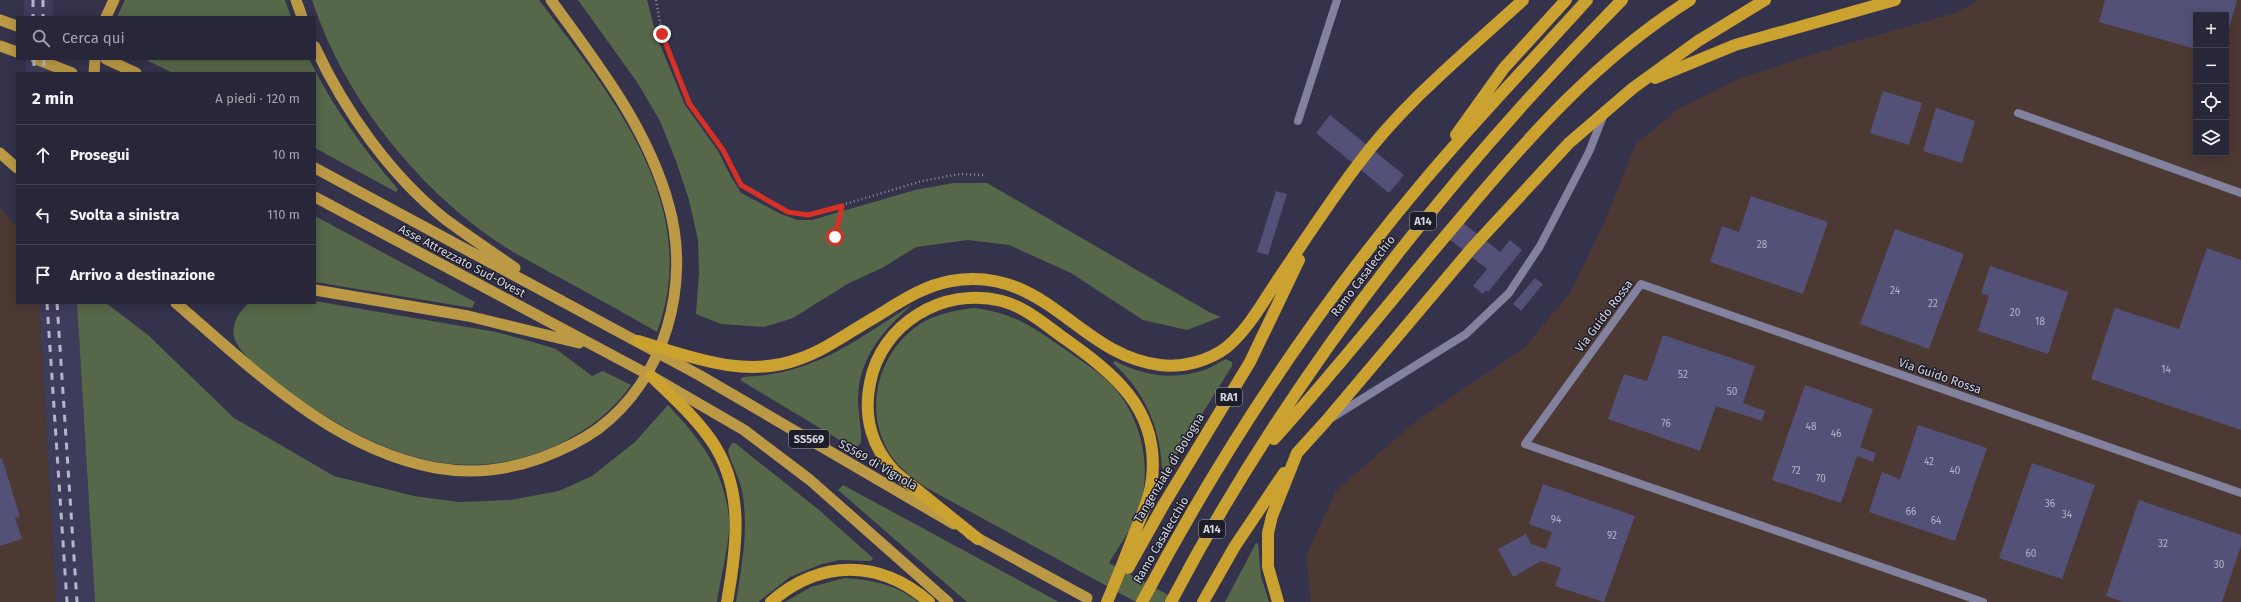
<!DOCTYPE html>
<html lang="it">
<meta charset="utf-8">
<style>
body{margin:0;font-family:"Fira Sans",sans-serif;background:#343244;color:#f1f3f6}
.controls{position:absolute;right:12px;top:12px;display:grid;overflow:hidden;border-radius:0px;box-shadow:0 2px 10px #0003}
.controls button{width:36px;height:36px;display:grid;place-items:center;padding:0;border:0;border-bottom:1px solid #444353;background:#282639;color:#f1f3f6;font:20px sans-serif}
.stop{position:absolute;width:12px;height:12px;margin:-9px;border:3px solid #d93025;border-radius:50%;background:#fff}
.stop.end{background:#d93025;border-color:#fff;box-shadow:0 1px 4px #0008}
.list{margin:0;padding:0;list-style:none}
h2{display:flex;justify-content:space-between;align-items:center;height:52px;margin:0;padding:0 16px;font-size:17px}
h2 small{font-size:13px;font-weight:400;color:#a5a5ae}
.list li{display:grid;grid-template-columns:26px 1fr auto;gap:12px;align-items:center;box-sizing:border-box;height:60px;padding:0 16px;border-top:1px solid #444353}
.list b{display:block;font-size:15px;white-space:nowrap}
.list em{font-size:13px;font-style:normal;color:#a5a5ae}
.icon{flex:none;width:22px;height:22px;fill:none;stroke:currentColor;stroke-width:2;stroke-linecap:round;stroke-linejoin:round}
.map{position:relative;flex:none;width:2241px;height:602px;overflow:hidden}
.search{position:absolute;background:#282639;box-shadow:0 2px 10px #0003;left:16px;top:16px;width:300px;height:44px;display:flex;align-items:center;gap:10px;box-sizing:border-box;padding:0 14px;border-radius:0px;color:#a5a5ae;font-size:15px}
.panel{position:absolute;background:#282639;box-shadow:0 2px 10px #0003;left:16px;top:72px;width:300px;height:232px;border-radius:0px}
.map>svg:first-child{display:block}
.built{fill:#3e3c5b}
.industrial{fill:#4d3934;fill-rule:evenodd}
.green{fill:#576749}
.building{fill:#535177}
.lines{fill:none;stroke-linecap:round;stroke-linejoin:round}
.path{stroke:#8c8b9f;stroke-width:2.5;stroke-dasharray:1 3;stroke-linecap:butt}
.service{stroke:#82819e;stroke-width:8}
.minor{stroke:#82819e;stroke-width:8}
.trunk{stroke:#bc9a45;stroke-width:11}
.motorway{stroke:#cba12f;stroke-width:12}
.rail{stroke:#b6b6c7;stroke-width:3;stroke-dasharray:7 7;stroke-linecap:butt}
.route{stroke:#d93025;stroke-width:5}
.labels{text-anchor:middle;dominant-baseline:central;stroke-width:3;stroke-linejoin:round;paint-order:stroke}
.number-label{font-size:10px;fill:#b4b3c9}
.shield{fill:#1d1d28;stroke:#9d9dac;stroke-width:1}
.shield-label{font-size:11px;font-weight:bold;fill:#d4d4e4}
.street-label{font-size:12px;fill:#d4d4e4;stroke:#1d1d28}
</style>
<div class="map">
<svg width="2241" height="602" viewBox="0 0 2241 602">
<rect width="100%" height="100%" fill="#35334c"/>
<path class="built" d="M 24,0 L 53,0 L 53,17 L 24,17 Z
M 25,59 L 54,59 L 54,73 L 26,73 Z
M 39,303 L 77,303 L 95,602 L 56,602 Z"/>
<path class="industrial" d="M 1978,0 L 2241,0 L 2241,602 L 1311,602 L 1306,556 L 1336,491 L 1415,422 L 1524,348 L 1570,293 L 1603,225 L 1636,144 L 1677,110 L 1738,79 L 1846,44 L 1956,13 ZM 2196,15 L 2226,15 L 2226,153 L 2196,153 Z
M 0,208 L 17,227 L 17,303 L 39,303 L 56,602 L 0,602 Z"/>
<path class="green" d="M 125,0 L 285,0 L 291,17 L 117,17 Z
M 312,0 L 539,0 C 611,95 704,205 657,332 C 622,312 587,292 551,273 C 534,263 515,254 499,243 C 415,186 344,97 312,0 Z
M 578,0 L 647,0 L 656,35 L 685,105 L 718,151 L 730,175 L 741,193 L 781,214 L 797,220 L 812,220 L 915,190 L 954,183 L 987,183 L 1209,312 L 1221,317 L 1187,330 L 1143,320 L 1071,273 L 1009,245 L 968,240 L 916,247 L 882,268 L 849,283 L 793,318 L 764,327 L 721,324 L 696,314 L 699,273 L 698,240 L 689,200 L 676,161 L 660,121 L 637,82 Z
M 144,59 L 309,59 C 333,107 363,149 398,189 L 396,192 L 315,148 L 315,73 L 173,73 Z
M 315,216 L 475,302 L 472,308 L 315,282 Z
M 315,301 L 496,332 L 526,340 L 556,349 L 592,376 L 603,371 L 631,385 C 615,409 590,428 565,441 C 470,490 385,457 302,401 C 283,389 244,361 235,340 C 230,326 238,312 249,303 L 315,303 Z
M 77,303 L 106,303 L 148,335 L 234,418 L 334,476 L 414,496 L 459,502 L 511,500 L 559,491 L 592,476 L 635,442 L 668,405 C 700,439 724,469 729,518 C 731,539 720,580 717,602 L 95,602 Z
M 913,304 C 883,330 859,357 858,399 C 858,414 862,428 861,442 L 857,448 L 853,448 L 740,380 L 743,377 C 816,374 854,341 913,304 Z
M 974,308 C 1015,313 1034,328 1066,350 C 1083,362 1103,374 1116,390 C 1143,422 1152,470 1139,510 C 1132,529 1119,546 1109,563 L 1181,602 L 1136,602 L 925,487 C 914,479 904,472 895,461 C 860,417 876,349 925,321 C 940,313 957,310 974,308 Z
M 1226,359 L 1232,362 L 1232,366 L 1167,470 L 1162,468 C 1160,426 1144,391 1113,363 L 1115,361 C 1144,376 1175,381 1207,369 C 1213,367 1219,362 1226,359 Z
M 732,443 L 735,443 L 819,510 L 873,558 L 871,561 L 839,560 L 822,564 L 790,577 L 758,602 L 736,602 C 742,564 749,529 742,491 C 739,476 731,464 728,450 Z
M 843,485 L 1059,602 L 967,602 L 838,490 Z
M 1256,543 L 1258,544 L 1261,576 L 1269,602 L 1225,602 Z
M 845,578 C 871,580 896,584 918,602 L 785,602 L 811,587 Z"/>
<path class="building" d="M 2105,0 L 2237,0 L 2226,39 L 2226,15 L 2196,15 L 2196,49 L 2099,22 Z
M 1883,91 L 1922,103 L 1909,145 L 1870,133 Z
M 1936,108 L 1975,121 L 1962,163 L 1923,151 Z
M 1330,115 L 1404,175 L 1389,193 L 1316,133 Z
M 1276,191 L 1287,194 L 1268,255 L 1257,252 Z
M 1751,196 L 1828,222 L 1803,294 L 1710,262 L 1722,226 L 1739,232 Z
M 1462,222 L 1500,252 L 1510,240 L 1522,250 L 1488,292 L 1486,290 L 1483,294 L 1473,286 L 1487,269 L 1448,238 Z
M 1895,229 L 1964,254 L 1929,349 L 1860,324 Z
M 2207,248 L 2241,260 L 2241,430 L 2091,379 L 2115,308 L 2179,329 Z
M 1990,266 L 2068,292 L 2048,354 L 1978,331 L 1989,296 L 1981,293 Z
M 1535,278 L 1543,284 L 1521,311 L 1513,304 Z
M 1663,335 L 1755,366 L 1743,403 L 1765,411 L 1762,421 L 1716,406 L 1700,451 L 1608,419 L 1624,374 L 1647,381 Z
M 1805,385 L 1873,409 L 1860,447 L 1876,453 L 1873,462 L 1857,456 L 1841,503 L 1772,480 Z
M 1918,425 L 1987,448 L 1955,541 L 1869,512 L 1882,472 L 1900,479 Z
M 2,458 L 20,517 L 15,518 L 22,539 L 0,546 L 0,459 Z
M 2032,463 L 2095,485 L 2062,579 L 1999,558 Z
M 1543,484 L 1635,516 L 1604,602 L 1555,586 L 1561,568 L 1541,561 L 1513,577 L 1498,549 L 1526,534 L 1531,544 L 1546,549 L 1552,532 L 1529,524 Z
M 2139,500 L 2241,535 L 2241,546 L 2222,602 L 2124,602 L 2106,596 Z"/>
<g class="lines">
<path class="path" d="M 656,0 L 662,34 L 689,103 L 723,149 L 741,185 L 759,197 L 788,211 L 809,215 L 922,181 L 960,174 L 986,175
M 835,237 L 842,207"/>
<path class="service" d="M 1298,121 L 1337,0
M 1333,417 L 1466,334 L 1509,293 L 1540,246 L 1589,152 L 1604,114"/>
<path class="minor" d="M 2018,113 L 2241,193
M 1983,602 L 1525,444 L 1641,284 L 2241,493"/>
<path class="trunk" d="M 296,0 L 302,17
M 106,17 L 114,0
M 0,20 L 17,26
M 0,46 L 17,52
M 315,47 C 344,110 391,176 445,219 C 468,236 492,252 515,268
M 36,59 L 72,73
M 106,59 L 136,73
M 94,73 L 95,59
M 0,153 L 17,168
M 315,168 L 699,375 L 954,524
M 315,197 L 651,376 L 744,430 L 810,480 L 948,602
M 315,290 L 468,316 L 579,343
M 176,303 C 253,369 332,449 436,468 C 471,474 508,470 541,458 C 562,450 580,442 598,429 C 665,379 691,285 669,206 C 648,128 598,65 551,0
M 970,534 L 1087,598"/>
<path class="motorway" d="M 1655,78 L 1735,45 L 1895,0
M 1456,135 L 1504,68 L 1566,0
M 638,341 C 691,357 745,379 799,359 C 825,350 848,333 872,319 C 897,304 922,286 951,281 C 1045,264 1079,356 1160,365 C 1182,368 1209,361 1227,347 C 1248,329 1262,304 1277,281 C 1303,243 1328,204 1356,167 C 1402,104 1465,53 1523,0
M 651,376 C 672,396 694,416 711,440 C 745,489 737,547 727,602
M 1274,439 C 1338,368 1397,293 1459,220 C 1529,136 1597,59 1690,0
M 978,539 L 896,473 C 872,448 863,417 870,383 C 881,324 943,286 1002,301 C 1024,307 1042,322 1061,336 C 1112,372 1160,408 1152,479 C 1150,498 1142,514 1135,532 C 1126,555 1117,579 1107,602
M 1128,568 L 1164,504 L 1250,362 L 1299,260
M 771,602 C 820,559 880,559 929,602
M 1142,602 C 1221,453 1314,311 1423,182 C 1475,120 1532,61 1587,0
M 1171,602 C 1288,378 1445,179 1622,0
M 1203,602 L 1235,546 L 1284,473
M 1278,602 L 1268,567 L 1268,533 L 1272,516 L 1297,453 L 1326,421 L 1472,248 L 1569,143 L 1633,88 L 1698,41 L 1765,0"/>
<path class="rail" d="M 33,0 L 33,17
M 43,0 L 43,17
M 34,59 L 34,73
M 44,59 L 44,73
M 47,303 L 67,602
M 57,303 L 77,602"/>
</g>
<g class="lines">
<path class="route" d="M 662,34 L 689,103 L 723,150 L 741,185 L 788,212 L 808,215 L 842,206 L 835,237"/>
</g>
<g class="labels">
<g class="number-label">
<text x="1762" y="245">28</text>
<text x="1895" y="291">24</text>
<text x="1933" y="304">22</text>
<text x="2015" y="313">20</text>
<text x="2040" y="322">18</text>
<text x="2166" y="370">14</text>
<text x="1683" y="375">52</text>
<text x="1732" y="392">50</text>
<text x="1666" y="424">76</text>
<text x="1811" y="427">48</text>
<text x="1836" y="434">46</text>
<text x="1929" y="462">42</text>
<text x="1796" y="471">72</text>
<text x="1955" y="471">40</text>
<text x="1821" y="479">70</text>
<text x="2050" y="504">36</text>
<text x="1911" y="512">66</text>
<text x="2067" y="515">34</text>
<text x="1556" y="520">94</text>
<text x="1936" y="521">64</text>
<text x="1612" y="536">92</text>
<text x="2163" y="544">32</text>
<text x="2031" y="554">60</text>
<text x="2219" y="565">30</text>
</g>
<g class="shield">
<rect x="1410" y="212" width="26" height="18" rx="3"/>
<rect x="1216" y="388" width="26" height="18" rx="3"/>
<rect x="789" y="430" width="40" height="18" rx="3"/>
<rect x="1199" y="520" width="26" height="18" rx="3"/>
</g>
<g class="shield-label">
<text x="1423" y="221">A14</text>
<text x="1229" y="397">RA1</text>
<text x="809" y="439">SS569</text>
<text x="1212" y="529">A14</text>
</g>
<g class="street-label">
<text transform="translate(462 261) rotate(28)">Asse Attrezzato Sud-Ovest</text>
<text transform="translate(1363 276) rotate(-53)">Ramo Casalecchio</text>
<text transform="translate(1604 316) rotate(-53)">Via Guido Rossa</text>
<text transform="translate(1940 376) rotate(19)">Via Guido Rossa</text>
<text transform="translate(878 465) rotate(30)">SS569 di Vignola</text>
<text transform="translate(1169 468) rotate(-59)">Tangenziale di Bologna</text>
<text transform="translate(1161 540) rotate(-60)">Ramo Casalecchio</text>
</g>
</g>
</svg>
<div class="controls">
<button>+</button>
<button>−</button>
<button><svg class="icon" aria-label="locate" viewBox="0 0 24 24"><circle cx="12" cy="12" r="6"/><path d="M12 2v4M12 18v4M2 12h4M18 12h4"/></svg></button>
<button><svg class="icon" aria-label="layers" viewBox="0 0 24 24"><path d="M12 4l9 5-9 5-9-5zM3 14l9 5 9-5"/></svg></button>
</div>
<div class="stop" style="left:835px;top:237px"></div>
<div class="stop end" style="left:662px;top:34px"></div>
<div class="search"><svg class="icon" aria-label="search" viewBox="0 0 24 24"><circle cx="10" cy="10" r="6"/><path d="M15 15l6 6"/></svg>Cerca qui</div>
<section class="panel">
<h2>2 min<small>A piedi · 120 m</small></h2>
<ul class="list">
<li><svg class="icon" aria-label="ahead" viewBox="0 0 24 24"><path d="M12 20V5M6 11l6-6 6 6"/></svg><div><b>Prosegui</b></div><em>10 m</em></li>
<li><svg class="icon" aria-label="left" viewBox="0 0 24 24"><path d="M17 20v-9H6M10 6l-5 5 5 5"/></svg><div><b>Svolta a sinistra</b></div><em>110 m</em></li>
<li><svg class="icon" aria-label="arrive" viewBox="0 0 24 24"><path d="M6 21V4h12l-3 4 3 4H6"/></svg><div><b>Arrivo a destinazione</b></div></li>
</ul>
</section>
</div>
